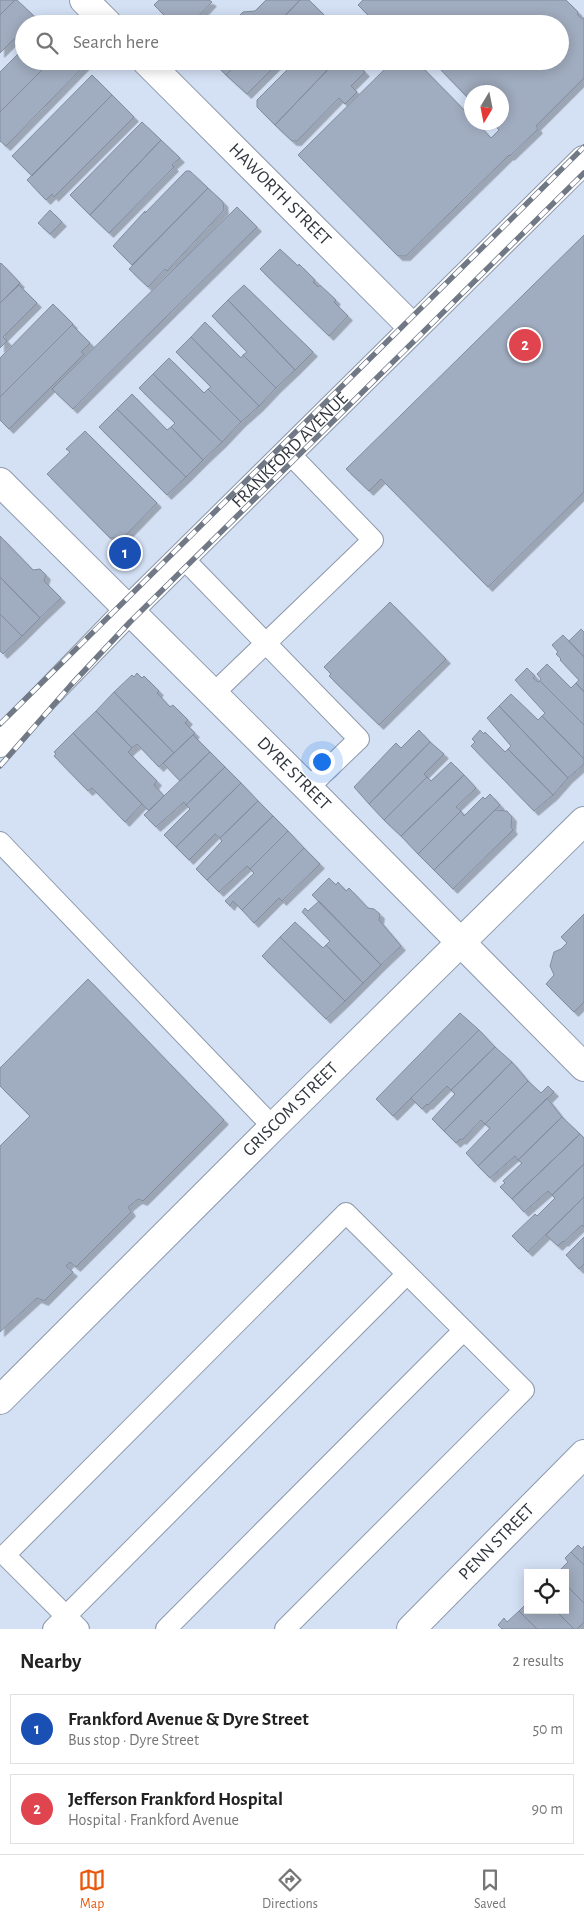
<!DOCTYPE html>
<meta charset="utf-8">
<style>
body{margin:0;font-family:"Alegreya Sans",sans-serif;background:#f2f2f2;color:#222}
.controls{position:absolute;right:15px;bottom:15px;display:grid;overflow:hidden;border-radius:0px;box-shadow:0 2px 12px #0003}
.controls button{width:45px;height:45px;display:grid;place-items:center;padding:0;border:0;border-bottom:1px solid #e0e0e0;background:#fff;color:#222;font:25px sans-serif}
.compass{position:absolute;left:464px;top:85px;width:45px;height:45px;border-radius:50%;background:#fff;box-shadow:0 2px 12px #0003;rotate:190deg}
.you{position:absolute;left:321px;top:761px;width:18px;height:18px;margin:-12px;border:4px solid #fff;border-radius:50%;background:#1a73e8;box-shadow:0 0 0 8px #1a73e833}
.badge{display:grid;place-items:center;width:32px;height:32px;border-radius:50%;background:#ea580c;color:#fff;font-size:16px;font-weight:700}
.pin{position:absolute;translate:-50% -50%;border:2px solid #fff;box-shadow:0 1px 5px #0006}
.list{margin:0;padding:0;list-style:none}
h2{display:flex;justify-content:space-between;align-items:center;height:65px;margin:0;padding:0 20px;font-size:21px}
h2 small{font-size:16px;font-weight:400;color:#767676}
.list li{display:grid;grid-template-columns:32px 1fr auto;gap:15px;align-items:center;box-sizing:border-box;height:70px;margin:0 10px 10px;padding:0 10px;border:1px solid #e0e0e0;border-radius:0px}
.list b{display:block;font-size:19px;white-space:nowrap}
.list p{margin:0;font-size:16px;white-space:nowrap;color:#767676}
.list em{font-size:16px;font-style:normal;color:#767676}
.icon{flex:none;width:28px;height:28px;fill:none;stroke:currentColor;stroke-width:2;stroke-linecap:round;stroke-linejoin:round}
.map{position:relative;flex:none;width:584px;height:1629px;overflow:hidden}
.search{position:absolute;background:#fff;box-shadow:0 2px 12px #0003;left:15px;right:15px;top:15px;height:55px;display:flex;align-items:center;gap:12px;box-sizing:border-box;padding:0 18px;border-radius:28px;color:#767676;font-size:19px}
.sheet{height:225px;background:#fff}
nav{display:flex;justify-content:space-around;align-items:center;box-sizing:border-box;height:70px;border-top:1px solid #e0e0e0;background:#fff;font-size:14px;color:#767676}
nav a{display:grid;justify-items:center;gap:2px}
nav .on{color:#ea580c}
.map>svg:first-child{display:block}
.building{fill:#a0acbf;stroke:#818d9f;filter:url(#shadow)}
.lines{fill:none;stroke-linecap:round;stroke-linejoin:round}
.lane-casing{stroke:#8d99ac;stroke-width:22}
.street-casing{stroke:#8d99ac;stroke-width:30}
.secondary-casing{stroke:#8d99ac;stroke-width:30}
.lane{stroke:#fff;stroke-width:20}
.street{stroke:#fff;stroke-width:28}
.secondary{stroke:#fff;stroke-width:28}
.rail-casing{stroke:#717986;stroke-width:5.5}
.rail{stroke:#fff;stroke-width:4;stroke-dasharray:11;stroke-linecap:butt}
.labels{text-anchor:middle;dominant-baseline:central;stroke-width:5;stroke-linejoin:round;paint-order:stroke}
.street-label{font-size:18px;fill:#30353d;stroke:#fff}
</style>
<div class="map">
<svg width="584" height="1629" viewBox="0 0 584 1629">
<defs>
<filter id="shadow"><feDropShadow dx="4.5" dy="4.5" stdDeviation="0" flood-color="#0004"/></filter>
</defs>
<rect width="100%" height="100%" fill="#d4e1f5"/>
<path class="building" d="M 0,0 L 15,0 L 0,15 Z
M 15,0 L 17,0 L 35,17 L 29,24 L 24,24 L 24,29 L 0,53 L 0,15 Z
M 159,0 L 209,0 L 212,2 L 191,24 L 173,24 L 154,5 Z
M 266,0 L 300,0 L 277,24 L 236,24 L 237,18 L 243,12 L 255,11 Z
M 300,0 L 309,0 L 324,15 L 315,24 L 277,24 Z
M 363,0 L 566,0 L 578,12 L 577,14 L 581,18 L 584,18 L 584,78 L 536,126 L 538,129 L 510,156 L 509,155 L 406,256 L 398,256 L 298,155 L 393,61 L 416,61 L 472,118 L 472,122 L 476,122 L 491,138 L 499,130 L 492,122 L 502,122 L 502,92 L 472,92 L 472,102 L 437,66 L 442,61 L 560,61 L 560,24 L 433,24 L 428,19 L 423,24 L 377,24 L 358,5 Z
M 24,48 L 24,61 L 51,61 L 0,112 L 0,72 Z
M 51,61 L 83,61 L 86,64 L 6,146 L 0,141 L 0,112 Z
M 212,61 L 240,61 L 226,75 Z
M 240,61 L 284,61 L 276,65 L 247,94 L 226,75 Z
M 296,61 L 336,61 L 275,125 L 257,107 L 257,100 Z
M 336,61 L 354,61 L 365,72 L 351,86 L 357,92 L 345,104 L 339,98 L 297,141 L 292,141 L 275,125 Z
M 92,75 L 112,95 L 32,176 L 12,156 Z
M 112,95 L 134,117 L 54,197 L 52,194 L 46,200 L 27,180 Z
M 142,122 L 161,140 L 90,215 L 70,195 Z
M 161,140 L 180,158 L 172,165 L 174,167 L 109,233 L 90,215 Z
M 186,171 L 190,171 L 208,188 L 132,265 L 113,246 L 145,211 L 145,213 Z
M 208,188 L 223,202 L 224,210 L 167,271 L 165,269 L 148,287 L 129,269 Z
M 237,207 L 257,227 L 73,409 L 52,389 Z
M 50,210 L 62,222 L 50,234 L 38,223 Z
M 584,235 L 584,492 L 488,587 L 381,479 L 369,491 L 346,469 Z
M 280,249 L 298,266 L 299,264 L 315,280 L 313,282 L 318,287 L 320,285 L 336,300 L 334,302 L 348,316 L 329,336 L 260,269 Z
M 1,263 L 20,283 L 0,303 L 0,264 Z
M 19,285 L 37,303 L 3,337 L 7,341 L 0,348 L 0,303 Z
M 244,285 L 313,352 L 295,370 L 228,300 Z
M 228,300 L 295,370 L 276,388 L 243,355 L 247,352 L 212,316 Z
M 53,304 L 73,324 L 0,397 L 0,358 Z
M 205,322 L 241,358 L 243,355 L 276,388 L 259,406 L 191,337 Z
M 72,325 L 90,343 L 81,352 L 84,354 L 9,429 L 0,420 L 0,397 Z
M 191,337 L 259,406 L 241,422 L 208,389 L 211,387 L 176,352 Z
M 169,358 L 204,393 L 208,389 L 241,422 L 222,442 L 153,374 Z
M 153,374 L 222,442 L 203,460 L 171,427 L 175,423 L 139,388 Z
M 132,394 L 167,430 L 171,427 L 203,460 L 186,477 L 117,409 Z
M 117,409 L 186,477 L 167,495 L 99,427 Z
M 85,431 L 157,503 L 123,538 L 110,538 L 47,474 L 70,452 L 66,449 Z
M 0,536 L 33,570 L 40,569 L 46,575 L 44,581 L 61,598 L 40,618 L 0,577 Z
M 0,577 L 40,618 L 22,636 L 0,614 Z
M 390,602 L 446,659 L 379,725 L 329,676 L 331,674 L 324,667 Z
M 0,614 L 22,636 L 3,654 L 0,651 Z
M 581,629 L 584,632 L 584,657 L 569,641 Z
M 563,635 L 584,657 L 584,692 L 576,683 L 579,680 L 560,660 L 561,659 L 556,654 L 558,652 L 552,645 Z
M 547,664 L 571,688 L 576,683 L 584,692 L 584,725 L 540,681 L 541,679 L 537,674 Z
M 527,668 L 535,676 L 533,678 L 538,682 L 540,681 L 584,725 L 584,759 L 542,716 L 545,713 L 515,680 Z
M 137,673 L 142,678 L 144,676 L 159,691 L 157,693 L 170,707 L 173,705 L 188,720 L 185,723 L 195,733 L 174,753 L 114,692 L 132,675 L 134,677 Z
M 114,692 L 174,753 L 159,767 L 137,744 L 132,748 L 96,711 Z
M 511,694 L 538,720 L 542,716 L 584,759 L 584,764 L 568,778 L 499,706 Z
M 499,706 L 568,778 L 553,795 L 508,749 L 511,746 L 487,718 Z
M 96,711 L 132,748 L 128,752 L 157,781 L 154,785 L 164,796 L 149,811 L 73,733 Z
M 419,730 L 430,742 L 369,804 L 354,787 L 396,743 L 401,748 Z
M 480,730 L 484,734 L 485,732 L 505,752 L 508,749 L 553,795 L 534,811 L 471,746 L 475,742 L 472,739 Z
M 73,733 L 142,804 L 125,822 L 92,788 L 88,791 L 54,756 L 56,754 L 54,752 Z
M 193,735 L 210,752 L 180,781 L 163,763 Z
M 430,742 L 444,754 L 424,774 L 427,777 L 384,820 L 369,804 Z
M 210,752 L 225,767 L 186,805 L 184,802 L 156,827 L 144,815 Z
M 451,762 L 464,775 L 401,836 L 384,820 L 427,777 L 431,781 Z
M 225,767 L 241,783 L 176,847 L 164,835 L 190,809 L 186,805 Z
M 464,775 L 476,788 L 456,807 L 461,811 L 418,854 L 401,836 Z
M 241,783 L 258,801 L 220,838 L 215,834 L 189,860 L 176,847 Z
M 490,794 L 500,805 L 434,870 L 418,854 L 461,811 L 464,816 L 483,797 L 485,799 Z
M 258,801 L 273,816 L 207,880 L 196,869 L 222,841 L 220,838 Z
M 495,810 L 507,811 L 512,817 L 511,827 L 513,830 L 453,889 L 434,870 Z
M 273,816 L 288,831 L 250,869 L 247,866 L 219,892 L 207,880 Z
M 288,831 L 304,848 L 242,910 L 233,901 L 230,906 L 225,901 L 254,873 L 250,869 Z
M 304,848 L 320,864 L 282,901 L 279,898 L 254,923 L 242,910 Z
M 329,878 L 336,885 L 338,882 L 346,891 L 349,888 L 368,908 L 374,909 L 380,914 L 379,920 L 401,946 L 381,965 L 312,895 Z
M 319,901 L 381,965 L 363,983 L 326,945 L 330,941 L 302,912 L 305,908 L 308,911 Z
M 584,914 L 584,1002 L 574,1012 L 546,984 L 554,975 L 550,966 L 554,952 L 561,949 L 567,943 L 561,937 Z
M 295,922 L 323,948 L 326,945 L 363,983 L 345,1001 L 280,937 Z
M 280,937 L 345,1001 L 326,1019 L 262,956 Z
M 88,979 L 224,1120 L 143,1201 L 138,1199 L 128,1207 L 131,1212 L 76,1267 L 70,1262 L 66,1266 L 73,1272 L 44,1301 L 37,1298 L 0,1332 L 0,1146 L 30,1116 L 0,1086 L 0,1068 Z
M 460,1013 L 479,1030 L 393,1116 L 376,1099 Z
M 479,1030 L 495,1047 L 451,1090 L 447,1086 L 428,1105 L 427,1104 L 422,1109 L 411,1098 Z
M 495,1047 L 512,1062 L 444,1131 L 432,1119 L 455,1094 L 451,1090 Z
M 512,1062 L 528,1081 L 485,1124 L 481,1120 L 462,1140 L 460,1139 L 456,1143 L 444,1131 Z
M 528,1081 L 541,1093 L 548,1086 L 554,1092 L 478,1166 L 466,1153 L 490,1128 L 485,1124 Z
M 547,1098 L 562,1117 L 518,1160 L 515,1156 L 490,1178 L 478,1166 Z
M 562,1117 L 580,1134 L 512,1199 L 500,1187 L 505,1183 L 503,1181 L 522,1163 L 518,1160 Z
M 580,1134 L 584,1138 L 584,1164 L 552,1195 L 548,1191 L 524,1212 L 512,1199 Z
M 584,1164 L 584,1197 L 528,1252 L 512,1236 L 535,1214 L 537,1216 L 555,1198 L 552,1195 Z
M 584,1197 L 584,1227 L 582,1225 L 564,1242 L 563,1241 L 558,1246 L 546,1235 Z
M 584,1237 L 584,1264 L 579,1269 L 566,1255 Z
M 578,1545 L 582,1549 L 584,1546 L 584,1565 L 571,1552 Z
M 571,1552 L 584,1565 L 584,1603 L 565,1584 L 565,1573 L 557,1573 L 568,1562 L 565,1558 Z
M 565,1584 L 584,1603 L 584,1622 L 577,1629 L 574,1629 L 555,1610 L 565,1610 Z
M 528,1602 L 528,1610 L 555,1610 L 574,1629 L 537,1629 L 519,1611 Z
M 519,1611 L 537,1629 L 502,1629 L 498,1625 L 504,1618 L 507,1622 Z"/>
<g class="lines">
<defs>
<path id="lane" d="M 182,557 L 359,739 L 308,788
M 213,694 L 373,540 L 288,452
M 0,842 L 273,1127
M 53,1629 L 407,1274
M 79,1629 L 5,1555 L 346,1213 L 524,1390 L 285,1629
M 166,1629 L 464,1330"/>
<g id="street">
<path d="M 84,0 L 108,24"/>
<path id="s1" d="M 146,61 L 413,328"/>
<path id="s2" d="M 0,482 L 308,788 L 584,1067"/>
<path id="s3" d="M 0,1400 L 273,1127 L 584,821"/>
<path id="s4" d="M 411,1629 L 584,1454"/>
</g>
<g id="secondary">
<path id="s5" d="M 0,743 L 129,610 L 584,160"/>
</g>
</defs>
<use href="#lane" class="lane-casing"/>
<use href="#street" class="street-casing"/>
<use href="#secondary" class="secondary-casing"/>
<use href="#lane" class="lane"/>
<use href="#street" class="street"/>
<use href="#secondary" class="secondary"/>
<defs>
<path id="rail" d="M 0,724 L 584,147
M 0,766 L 71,685 L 130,622 L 584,173"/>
</defs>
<use href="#rail" class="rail-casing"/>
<use href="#rail" class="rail"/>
</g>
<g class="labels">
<g class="street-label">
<text stroke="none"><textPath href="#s1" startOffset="189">HAWORTH STREET</textPath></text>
<text stroke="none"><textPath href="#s5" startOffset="412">FRANKFORD AVENUE</textPath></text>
<text stroke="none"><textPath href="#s2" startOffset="414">DYRE STREET</textPath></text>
<text stroke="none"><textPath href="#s3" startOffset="411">GRISCOM STREET</textPath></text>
<text stroke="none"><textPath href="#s4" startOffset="122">PENN STREET</textPath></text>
</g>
</g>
</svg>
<div class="controls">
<button><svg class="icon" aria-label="locate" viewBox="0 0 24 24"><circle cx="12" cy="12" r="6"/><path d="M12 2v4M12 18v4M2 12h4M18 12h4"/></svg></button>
</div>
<svg class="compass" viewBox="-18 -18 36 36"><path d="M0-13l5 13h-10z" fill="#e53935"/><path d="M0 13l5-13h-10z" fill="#767676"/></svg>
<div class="you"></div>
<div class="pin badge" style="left:125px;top:553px;background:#1a4fb4">1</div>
<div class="pin badge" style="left:525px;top:345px;background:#e0444e">2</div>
<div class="search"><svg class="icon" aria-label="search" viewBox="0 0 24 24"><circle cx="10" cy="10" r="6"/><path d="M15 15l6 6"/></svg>Search here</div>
</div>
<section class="sheet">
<h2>Nearby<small>2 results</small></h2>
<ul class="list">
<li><span class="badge" style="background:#1a4fb4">1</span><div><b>Frankford Avenue &amp; Dyre Street</b><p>Bus stop · Dyre Street</p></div><em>50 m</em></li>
<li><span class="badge" style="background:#e0444e">2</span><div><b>Jefferson Frankford Hospital</b><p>Hospital · Frankford Avenue</p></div><em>90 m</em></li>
</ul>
</section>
<nav>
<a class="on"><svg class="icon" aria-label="map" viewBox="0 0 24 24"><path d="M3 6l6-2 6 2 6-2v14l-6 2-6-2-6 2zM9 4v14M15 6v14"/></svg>Map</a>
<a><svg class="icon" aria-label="directions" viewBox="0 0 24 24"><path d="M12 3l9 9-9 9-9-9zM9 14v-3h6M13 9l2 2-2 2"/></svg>Directions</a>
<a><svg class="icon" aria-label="saved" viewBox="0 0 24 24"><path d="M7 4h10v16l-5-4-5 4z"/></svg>Saved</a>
</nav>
